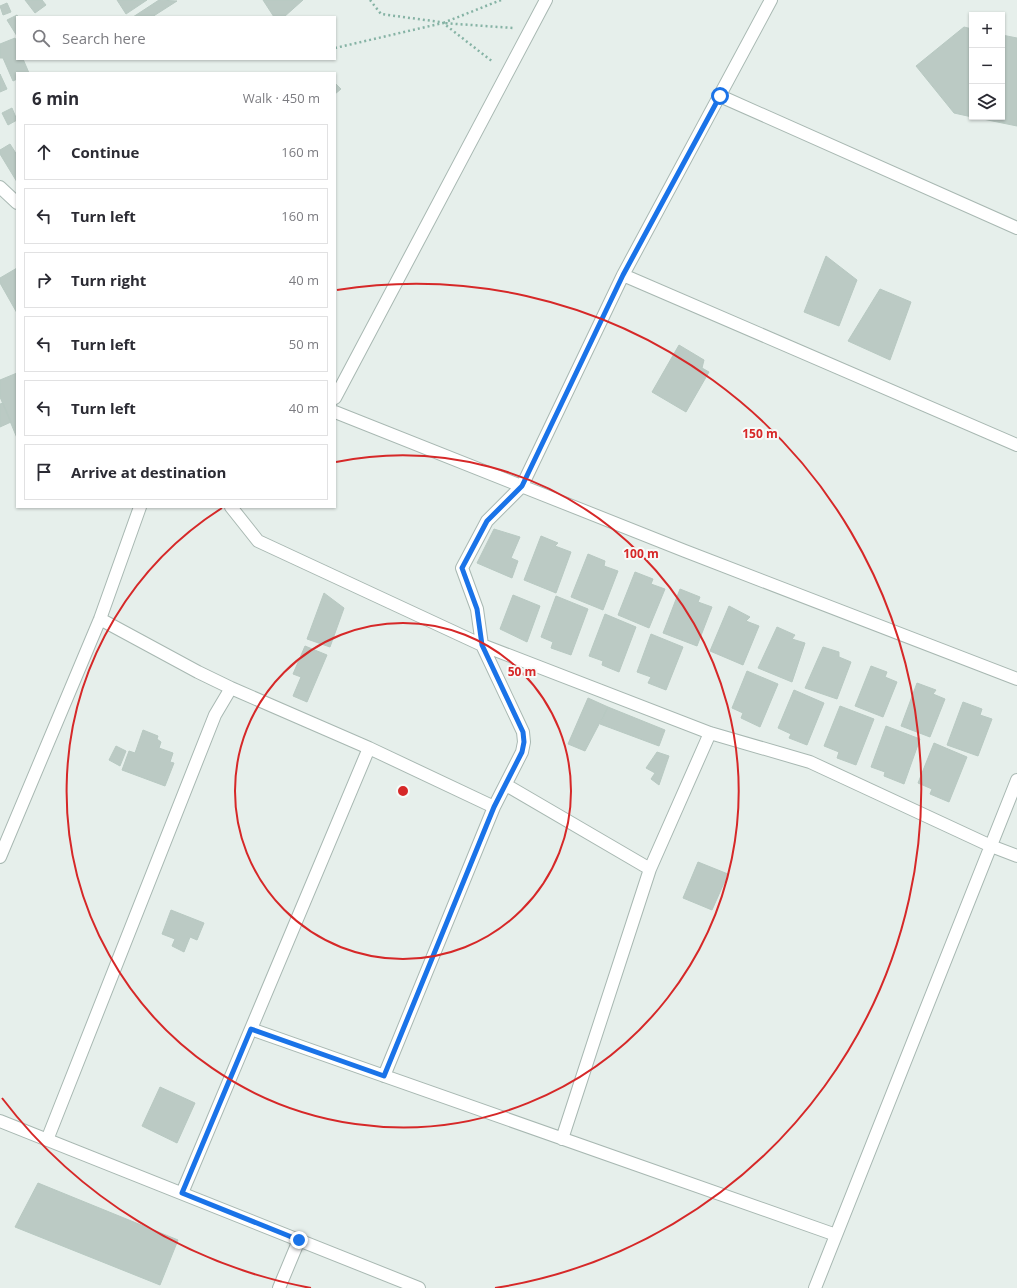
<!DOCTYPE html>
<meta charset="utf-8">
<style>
body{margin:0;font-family:"Open Sans",sans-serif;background:#f7f7f7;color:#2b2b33}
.controls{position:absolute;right:12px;top:12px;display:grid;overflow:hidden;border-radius:0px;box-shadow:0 1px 3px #0004}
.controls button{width:36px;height:36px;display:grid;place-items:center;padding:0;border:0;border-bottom:1px solid #e1e1e2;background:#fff;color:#2b2b33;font:20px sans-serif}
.stop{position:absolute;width:12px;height:12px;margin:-9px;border:3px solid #1a73e8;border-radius:50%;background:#fff}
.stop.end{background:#1a73e8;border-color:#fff;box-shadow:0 1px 4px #0008}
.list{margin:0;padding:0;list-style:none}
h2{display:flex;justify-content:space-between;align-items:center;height:52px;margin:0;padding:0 16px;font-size:17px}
h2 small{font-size:13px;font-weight:400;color:#7c7c81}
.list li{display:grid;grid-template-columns:26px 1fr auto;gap:12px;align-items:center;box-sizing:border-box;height:56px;margin:0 8px 8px;padding:0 8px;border:1px solid #e1e1e2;border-radius:0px}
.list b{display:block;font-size:15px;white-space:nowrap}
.list em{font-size:13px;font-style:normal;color:#7c7c81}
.icon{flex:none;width:22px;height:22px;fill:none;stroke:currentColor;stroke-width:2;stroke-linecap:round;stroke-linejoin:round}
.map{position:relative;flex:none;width:1017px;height:1288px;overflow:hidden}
.search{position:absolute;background:#fff;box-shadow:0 1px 3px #0004;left:16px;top:16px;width:320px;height:44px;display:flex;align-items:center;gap:10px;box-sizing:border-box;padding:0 14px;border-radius:0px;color:#7c7c81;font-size:15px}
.panel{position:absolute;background:#fff;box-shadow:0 1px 3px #0004;left:16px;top:72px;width:320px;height:436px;border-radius:0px}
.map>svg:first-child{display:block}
.building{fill:#bbcac4;stroke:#b8c9c2}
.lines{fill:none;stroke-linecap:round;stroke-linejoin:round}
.minor-casing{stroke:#a8b8b2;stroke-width:14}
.path{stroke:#86b3a5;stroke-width:2.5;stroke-dasharray:2 3;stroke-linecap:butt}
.minor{stroke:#fff;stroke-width:12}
.route{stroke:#1a73e8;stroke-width:5}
.ring{fill:none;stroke:#d62828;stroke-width:2}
.centre{fill:#d62828;stroke:#f7fbf9;stroke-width:2}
.ring-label{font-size:12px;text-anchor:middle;font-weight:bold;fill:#d62828;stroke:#f7fbf9;stroke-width:4;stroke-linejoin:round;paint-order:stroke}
</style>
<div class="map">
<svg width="1017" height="1288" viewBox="0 0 1017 1288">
<rect width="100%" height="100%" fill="#e6efeb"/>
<path class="building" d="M 25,0 L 42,0 L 46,5 L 35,13 Z
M 117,0 L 147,0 L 126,14 Z
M 159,0 L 177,1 L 152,17 L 133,17 Z
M 263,0 L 303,0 L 284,17 L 274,17 Z
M 7,3 L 11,12 L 3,15 L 0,6 Z
M 17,15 L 18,17 L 17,17 L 17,36 L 7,20 Z
M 964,27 L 972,29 L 972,117 L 954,113 L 916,66 Z
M 1002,35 L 1017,38 L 1017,126 L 973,117 L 1002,117 Z
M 15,38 L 17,43 L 17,59 L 23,59 L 29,73 L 17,73 L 17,79 L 13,81 L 3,58 L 0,58 L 0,44 Z
M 0,74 L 7,89 L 0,92 Z
M 335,83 L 341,89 L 335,94 Z
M 12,108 L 17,120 L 8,125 L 2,113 Z
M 10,144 L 17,155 L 17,182 L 0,154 L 0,150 Z
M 826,256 L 857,280 L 839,326 L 804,312 Z
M 17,268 L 17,313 L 0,283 L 0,278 Z
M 880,289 L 911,302 L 890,360 L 848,341 Z
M 679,345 L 704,360 L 702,368 L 709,372 L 686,412 L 652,392 Z
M 17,373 L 17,438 L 0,397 L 0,380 Z
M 3,403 L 11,422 L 0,427 L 0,404 Z
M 494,529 L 520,537 L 511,558 L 518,561 L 512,578 L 477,563 Z
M 541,536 L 558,543 L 555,546 L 571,552 L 556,593 L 524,580 Z
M 588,554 L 605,561 L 604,566 L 618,571 L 603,610 L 571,597 Z
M 635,572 L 653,579 L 651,584 L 665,589 L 649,628 L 618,615 Z
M 680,589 L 700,597 L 698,602 L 712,607 L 697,646 L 663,633 Z
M 324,593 L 344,608 L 330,647 L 307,639 Z
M 513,595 L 540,606 L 527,642 L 500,629 Z
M 556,596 L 588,609 L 571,655 L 551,648 L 553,642 L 541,637 Z
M 729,606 L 750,617 L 746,621 L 759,626 L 743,665 L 710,651 Z
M 605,614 L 636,627 L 619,672 L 602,665 L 603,661 L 589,656 Z
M 777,627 L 795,635 L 792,639 L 805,643 L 792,682 L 758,668 Z
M 651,634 L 683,647 L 666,690 L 648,683 L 651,677 L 637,672 Z
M 305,646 L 327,655 L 307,702 L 293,696 L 301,677 L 293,674 Z
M 823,647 L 839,652 L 839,657 L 851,662 L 837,699 L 805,688 Z
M 871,666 L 887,672 L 885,677 L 897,682 L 883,717 L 855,706 Z
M 747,671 L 778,684 L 760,727 L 741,718 L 743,713 L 732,708 Z
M 917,683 L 936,690 L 933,694 L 945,699 L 930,737 L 901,726 Z
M 794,690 L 824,703 L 807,745 L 789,738 L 791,734 L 778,728 Z
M 588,698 L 608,707 L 585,751 L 568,744 Z
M 963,702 L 982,709 L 980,715 L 992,719 L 978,756 L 947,745 Z
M 840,706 L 874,719 L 856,765 L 837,758 L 839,752 L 824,746 Z
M 608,707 L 665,730 L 659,746 L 600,724 Z
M 886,726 L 920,739 L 904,784 L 884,776 L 885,772 L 871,767 Z
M 143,730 L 158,736 L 157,739 L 161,742 L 159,748 L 173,753 L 170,762 L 174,763 L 165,786 L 122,770 L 129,751 L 135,753 Z
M 934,743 L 967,757 L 949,802 L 930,794 L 932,789 L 918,783 Z
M 116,746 L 126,751 L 120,766 L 109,760 Z
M 657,752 L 669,756 L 659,785 L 651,779 L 655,773 L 646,768 Z
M 698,862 L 728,874 L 712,910 L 683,898 Z
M 171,910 L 204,923 L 197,940 L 190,937 L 184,952 L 172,946 L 175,939 L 162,934 Z
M 160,1087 L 195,1103 L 177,1143 L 142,1126 Z
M 38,1183 L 178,1240 L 160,1285 L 15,1227 Z"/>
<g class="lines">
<defs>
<path id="minor" d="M 720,96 L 1017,228
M 0,187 L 17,203
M 623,275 L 1017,445
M 335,398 L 546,0
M 335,412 L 685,551 L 1017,679
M 231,507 L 258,541 L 482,645 L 710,733 L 810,762 L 991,846 L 1017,856
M 100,619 L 198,672 L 231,688 L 369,748 L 494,807
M 506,785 L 650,869 L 562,1139
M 0,857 L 100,619 L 140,507
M 650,869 L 710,733
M 251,1029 L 836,1235
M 384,1076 L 494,807 L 522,752 L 524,742 L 523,732 L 482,645 L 477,609 L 462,568 L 487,521 L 522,486 L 623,275 L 771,0
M 0,1121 L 419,1288
M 47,1140 L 215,715 L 231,688
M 182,1193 L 369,748
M 279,1288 L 299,1240
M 815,1288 L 1017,780"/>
</defs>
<use href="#minor" class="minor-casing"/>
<path class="path" d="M 370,0 L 381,14 L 440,22
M 501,0 L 443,23 L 513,28
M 335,48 L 443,23 L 493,62"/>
<use href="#minor" class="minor"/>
</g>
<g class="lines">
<path class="route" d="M 299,1240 L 182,1193 L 251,1029 L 384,1076 L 494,807 L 522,752 L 524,742 L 523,732 L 482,645 L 477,609 L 462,568 L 487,521 L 522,486 L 623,275 L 720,96"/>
</g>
<g class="ring">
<circle cx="403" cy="791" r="168"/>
<path d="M336 462A336 336 0 1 1 222 508"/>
<path d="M311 1288A505 505 0 0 1 2 1098M337 290A505 505 0 0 1 495 1288"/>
</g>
<circle cx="403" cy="791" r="6" class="centre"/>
<g class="ring-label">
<text x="760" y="438">150 m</text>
<text x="641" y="558">100 m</text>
<text x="522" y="676">50 m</text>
</g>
</svg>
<div class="controls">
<button>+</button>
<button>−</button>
<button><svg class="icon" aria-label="layers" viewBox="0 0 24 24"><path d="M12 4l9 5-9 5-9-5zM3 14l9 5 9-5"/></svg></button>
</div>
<div class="stop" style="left:720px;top:96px"></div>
<div class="stop end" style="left:299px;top:1240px"></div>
<div class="search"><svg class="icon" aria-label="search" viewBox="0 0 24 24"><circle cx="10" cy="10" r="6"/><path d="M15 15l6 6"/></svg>Search here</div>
<section class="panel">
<h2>6 min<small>Walk · 450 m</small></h2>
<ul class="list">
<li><svg class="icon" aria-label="ahead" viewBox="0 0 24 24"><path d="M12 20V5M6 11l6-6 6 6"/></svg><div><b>Continue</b></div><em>160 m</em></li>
<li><svg class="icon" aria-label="left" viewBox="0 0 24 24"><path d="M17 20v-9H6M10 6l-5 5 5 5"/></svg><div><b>Turn left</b></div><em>160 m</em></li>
<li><svg class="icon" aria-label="right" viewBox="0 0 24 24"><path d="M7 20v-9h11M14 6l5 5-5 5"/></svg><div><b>Turn right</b></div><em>40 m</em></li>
<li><svg class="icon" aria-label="left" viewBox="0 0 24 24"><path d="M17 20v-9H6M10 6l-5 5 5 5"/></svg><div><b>Turn left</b></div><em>50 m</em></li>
<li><svg class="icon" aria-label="left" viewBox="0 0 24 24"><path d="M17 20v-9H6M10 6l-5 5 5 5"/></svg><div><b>Turn left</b></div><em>40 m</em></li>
<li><svg class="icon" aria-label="arrive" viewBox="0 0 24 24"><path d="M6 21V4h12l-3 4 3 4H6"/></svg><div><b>Arrive at destination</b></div></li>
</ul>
</section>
</div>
